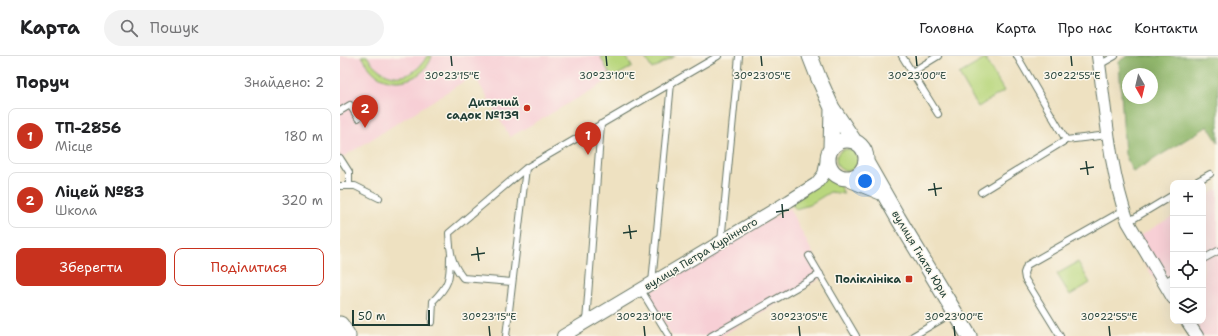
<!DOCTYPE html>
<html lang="uk">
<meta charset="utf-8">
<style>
body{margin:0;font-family:"Shantell Sans",sans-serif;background:#f2f2f2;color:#202124}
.controls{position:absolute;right:12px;bottom:12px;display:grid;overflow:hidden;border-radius:8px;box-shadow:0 4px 16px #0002}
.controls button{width:36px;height:36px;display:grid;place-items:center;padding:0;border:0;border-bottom:1px solid #e0e0e0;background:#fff;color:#202124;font:20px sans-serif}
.compass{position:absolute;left:782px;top:12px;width:36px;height:36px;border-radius:50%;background:#fff;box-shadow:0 4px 16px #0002;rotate:172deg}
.scale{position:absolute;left:12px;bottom:10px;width:78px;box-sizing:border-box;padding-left:4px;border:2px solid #1f3d34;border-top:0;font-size:11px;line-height:14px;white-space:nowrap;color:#1f3d34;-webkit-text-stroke:3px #fbf7ec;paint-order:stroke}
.you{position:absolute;left:525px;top:125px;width:14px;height:14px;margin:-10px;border:3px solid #fff;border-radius:50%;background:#1a73e8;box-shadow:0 0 0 6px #1a73e833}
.badge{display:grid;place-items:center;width:26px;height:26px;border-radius:50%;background:#c8321e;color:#fff;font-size:13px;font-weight:700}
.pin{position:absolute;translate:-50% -33px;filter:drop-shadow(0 1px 2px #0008)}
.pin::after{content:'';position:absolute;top:21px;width:14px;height:12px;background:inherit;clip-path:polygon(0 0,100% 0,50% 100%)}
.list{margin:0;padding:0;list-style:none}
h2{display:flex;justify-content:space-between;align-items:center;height:52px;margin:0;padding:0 16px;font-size:17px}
h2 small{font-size:13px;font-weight:400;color:#757577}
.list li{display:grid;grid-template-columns:26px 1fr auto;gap:12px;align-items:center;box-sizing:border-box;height:56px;margin:0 8px 8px;padding:0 8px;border:1px solid #e0e0e0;border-radius:8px}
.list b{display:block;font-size:15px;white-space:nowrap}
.list p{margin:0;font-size:13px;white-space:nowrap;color:#757577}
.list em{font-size:13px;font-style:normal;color:#757577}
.actions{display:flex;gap:8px;padding:12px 16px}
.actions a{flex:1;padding:9px 0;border:1px solid #c8321e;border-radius:8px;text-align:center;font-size:14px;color:#c8321e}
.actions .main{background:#c8321e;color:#fff}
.icon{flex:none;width:22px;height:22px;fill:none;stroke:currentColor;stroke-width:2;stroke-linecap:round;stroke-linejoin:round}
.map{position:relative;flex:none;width:878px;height:280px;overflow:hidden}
header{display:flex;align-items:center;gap:24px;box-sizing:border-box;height:56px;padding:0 20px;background:#fff;border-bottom:1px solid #e0e0e0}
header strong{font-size:19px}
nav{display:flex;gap:22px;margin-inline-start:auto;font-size:14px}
.search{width:280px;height:36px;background:#f2f2f2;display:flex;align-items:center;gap:10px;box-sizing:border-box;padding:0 14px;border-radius:22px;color:#757577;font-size:15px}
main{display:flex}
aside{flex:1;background:#fff}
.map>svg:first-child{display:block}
.built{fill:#f7cfd5}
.green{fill:#b9d77e;stroke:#6c8a59}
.forest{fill:#92b86d;stroke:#587a50;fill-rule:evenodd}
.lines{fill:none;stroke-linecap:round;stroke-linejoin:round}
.service-casing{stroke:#677665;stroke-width:8}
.minor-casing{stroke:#677665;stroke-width:14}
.tertiary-casing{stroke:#677665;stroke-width:17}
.secondary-casing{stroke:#677665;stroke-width:19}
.service{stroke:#fff;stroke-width:6}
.minor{stroke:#fff;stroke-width:12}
.tertiary{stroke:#fff;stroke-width:15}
.secondary{stroke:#fff;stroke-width:17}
.ticks{fill:none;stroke:#1f3d34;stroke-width:1.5}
.poi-dot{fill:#c8321e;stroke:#fbf7ec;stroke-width:1.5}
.labels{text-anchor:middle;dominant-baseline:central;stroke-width:3;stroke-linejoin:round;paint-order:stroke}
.poi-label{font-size:11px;font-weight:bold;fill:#1f3d34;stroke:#fbf7ec;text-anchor:end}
.street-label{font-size:11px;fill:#1f3d34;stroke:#fbf7ec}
.ticks-label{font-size:10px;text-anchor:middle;fill:#1f3d34;stroke:#fbf7ec;stroke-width:3;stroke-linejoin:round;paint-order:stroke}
</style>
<header>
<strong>Карта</strong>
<div class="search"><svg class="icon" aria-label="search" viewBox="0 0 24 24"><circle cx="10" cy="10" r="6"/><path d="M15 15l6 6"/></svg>Пошук</div>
<nav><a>Головна</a><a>Карта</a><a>Про нас</a><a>Контакти</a></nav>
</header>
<main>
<aside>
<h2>Поруч<small>Знайдено: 2</small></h2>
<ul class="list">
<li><span class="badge">1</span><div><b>ТП-2856</b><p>Місце</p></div><em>180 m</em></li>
<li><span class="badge">2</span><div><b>Ліцей №83</b><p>Школа</p></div><em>320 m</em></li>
</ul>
<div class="actions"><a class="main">Зберегти</a><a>Поділитися</a></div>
</aside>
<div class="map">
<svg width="878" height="280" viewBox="0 0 878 280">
<rect width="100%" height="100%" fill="#fbf7ec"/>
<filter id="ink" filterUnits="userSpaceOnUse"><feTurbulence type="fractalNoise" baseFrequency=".025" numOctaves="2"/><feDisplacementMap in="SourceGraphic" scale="8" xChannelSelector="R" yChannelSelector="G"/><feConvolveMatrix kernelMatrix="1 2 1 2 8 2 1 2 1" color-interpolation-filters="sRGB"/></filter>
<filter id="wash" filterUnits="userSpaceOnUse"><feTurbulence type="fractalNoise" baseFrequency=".012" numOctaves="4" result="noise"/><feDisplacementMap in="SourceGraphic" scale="16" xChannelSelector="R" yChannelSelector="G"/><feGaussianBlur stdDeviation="0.9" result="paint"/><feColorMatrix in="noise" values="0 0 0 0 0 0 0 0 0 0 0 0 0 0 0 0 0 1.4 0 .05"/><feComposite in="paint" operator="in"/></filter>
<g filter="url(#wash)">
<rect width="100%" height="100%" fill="#eee1c1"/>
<path class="built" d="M 0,0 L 286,0 L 292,11 L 170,81 L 134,19 L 0,103 Z
M 878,133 L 878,280 L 850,280 L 841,265 L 863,265 L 863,142 Z
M 449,152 L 485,220 L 381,280 L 332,280 L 306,238 Z
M 833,160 L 833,253 L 791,185 Z"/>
<path class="green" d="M 22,0 L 27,0 C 43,26 72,28 87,0 L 92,0 C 85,25 51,33 33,16 C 28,11 25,5 22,0 Z
M 260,0 L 286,0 L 292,11 L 272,22 Z
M 304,0 L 335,0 L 312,13 Z
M 645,3 L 664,35 L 638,51 L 619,18 Z
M496 104a11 11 0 1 1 22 0a11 11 0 1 1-22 0Z
M 488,112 L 497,122 L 504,138 L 490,136 L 469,149 L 456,153 L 450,147 Z
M 738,206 L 750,227 L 730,239 L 717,218 Z"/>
<path class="forest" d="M 788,0 L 874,0 L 878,6 L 878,86 L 868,70 L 793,116 L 785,98 L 779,5 ZM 788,18 L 812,18 L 812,42 L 788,42 Z"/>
</g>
<g filter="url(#ink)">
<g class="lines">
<defs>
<path id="service" d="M 562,0 L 598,58
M 677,0 L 726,84
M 759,9 L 775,0
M 572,16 L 598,0
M 0,55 L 10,49 L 18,62
M 0,102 L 9,116 L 9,130
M 854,127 L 870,118
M 0,130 L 15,130 L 39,142
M 641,136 L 726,84 L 768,79
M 788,166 L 833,139
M 381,186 L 399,0
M 469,200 L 516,280
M 863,203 L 878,195
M 172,226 L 123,222 C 111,207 110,196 109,177 L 186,112 L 378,0
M 824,226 L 833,221
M 312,227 L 331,27
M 301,234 L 329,280
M 92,266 L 93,245 C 109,229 110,223 110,201
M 246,266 L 261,68
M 166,280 L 186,112
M 371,280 L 480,218
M 573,280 L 614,256
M 720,280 L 685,223 L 684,217 L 687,209 L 784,154"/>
<path id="minor" d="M 758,0 C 766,56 769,112 788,166 L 833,242
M 847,265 L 857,280
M 223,280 L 449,145 L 476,128 L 484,118 L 487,104"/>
<path id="tertiary" d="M 470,0 L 479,23 L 492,52 L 514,85
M488 103a19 19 0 1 1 38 0a19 19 0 1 1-38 0Z
M 491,92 L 492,52
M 526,106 L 558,162 L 629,280
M 509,123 L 543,137"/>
<path id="secondary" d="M 0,269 L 7,280"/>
</defs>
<use href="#service" class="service-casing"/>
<use href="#minor" class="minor-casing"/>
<use href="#tertiary" class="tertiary-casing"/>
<use href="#secondary" class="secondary-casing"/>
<use href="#service" class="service"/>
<use href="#minor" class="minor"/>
<use href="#tertiary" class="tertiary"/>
<use href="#secondary" class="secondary"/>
</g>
</g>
<path class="ticks" d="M 111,0 L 112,10M 266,0 L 267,10M 421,0 L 422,10M 576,0 L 577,10M 731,0 L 732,10M 746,105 L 748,119M 740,113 L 754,111M 594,127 L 596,140M 588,134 L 602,132M 442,148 L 443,162M 436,156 L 449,154M 289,169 L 291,183M 283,177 L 297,175M 137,191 L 139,205M 131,199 L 145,197M 149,270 L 150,280M 304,270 L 305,280M 459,270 L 460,280M 614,270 L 615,280M 769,270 L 770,280"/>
<g class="poi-dot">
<circle cx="187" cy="52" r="4"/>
<rect x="565" y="219" width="8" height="8" rx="2"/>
</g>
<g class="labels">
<g class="poi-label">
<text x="179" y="46">Дитячий<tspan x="179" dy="13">садок №139</tspan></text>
<text x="561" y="223">Поліклініка</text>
</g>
<g class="street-label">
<text transform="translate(361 198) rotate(-31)">вулиця Петра Курінного</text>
<text transform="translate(580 198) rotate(59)">вулиця Гната Юри</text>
</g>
</g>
<g class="ticks-label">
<text x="112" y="23">30°23'15"E</text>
<text x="267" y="23">30°23'10"E</text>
<text x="422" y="23">30°23'05"E</text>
<text x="577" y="23">30°23'00"E</text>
<text x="732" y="23">30°22'55"E</text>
<text x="149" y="264">30°23'15"E</text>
<text x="304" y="264">30°23'10"E</text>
<text x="459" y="264">30°23'05"E</text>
<text x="614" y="264">30°23'00"E</text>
<text x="769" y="264">30°22'55"E</text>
</g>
</svg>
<div class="controls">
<button>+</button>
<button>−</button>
<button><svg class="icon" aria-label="locate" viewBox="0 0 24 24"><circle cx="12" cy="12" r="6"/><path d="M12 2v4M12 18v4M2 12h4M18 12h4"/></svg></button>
<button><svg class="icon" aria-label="layers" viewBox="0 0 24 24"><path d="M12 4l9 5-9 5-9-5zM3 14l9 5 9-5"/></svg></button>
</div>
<svg class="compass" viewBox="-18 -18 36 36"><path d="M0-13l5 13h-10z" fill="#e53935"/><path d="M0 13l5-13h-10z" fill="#757577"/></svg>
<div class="scale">50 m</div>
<div class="you"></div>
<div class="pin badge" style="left:248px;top:99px">1</div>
<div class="pin badge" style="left:25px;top:72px">2</div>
</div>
</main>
